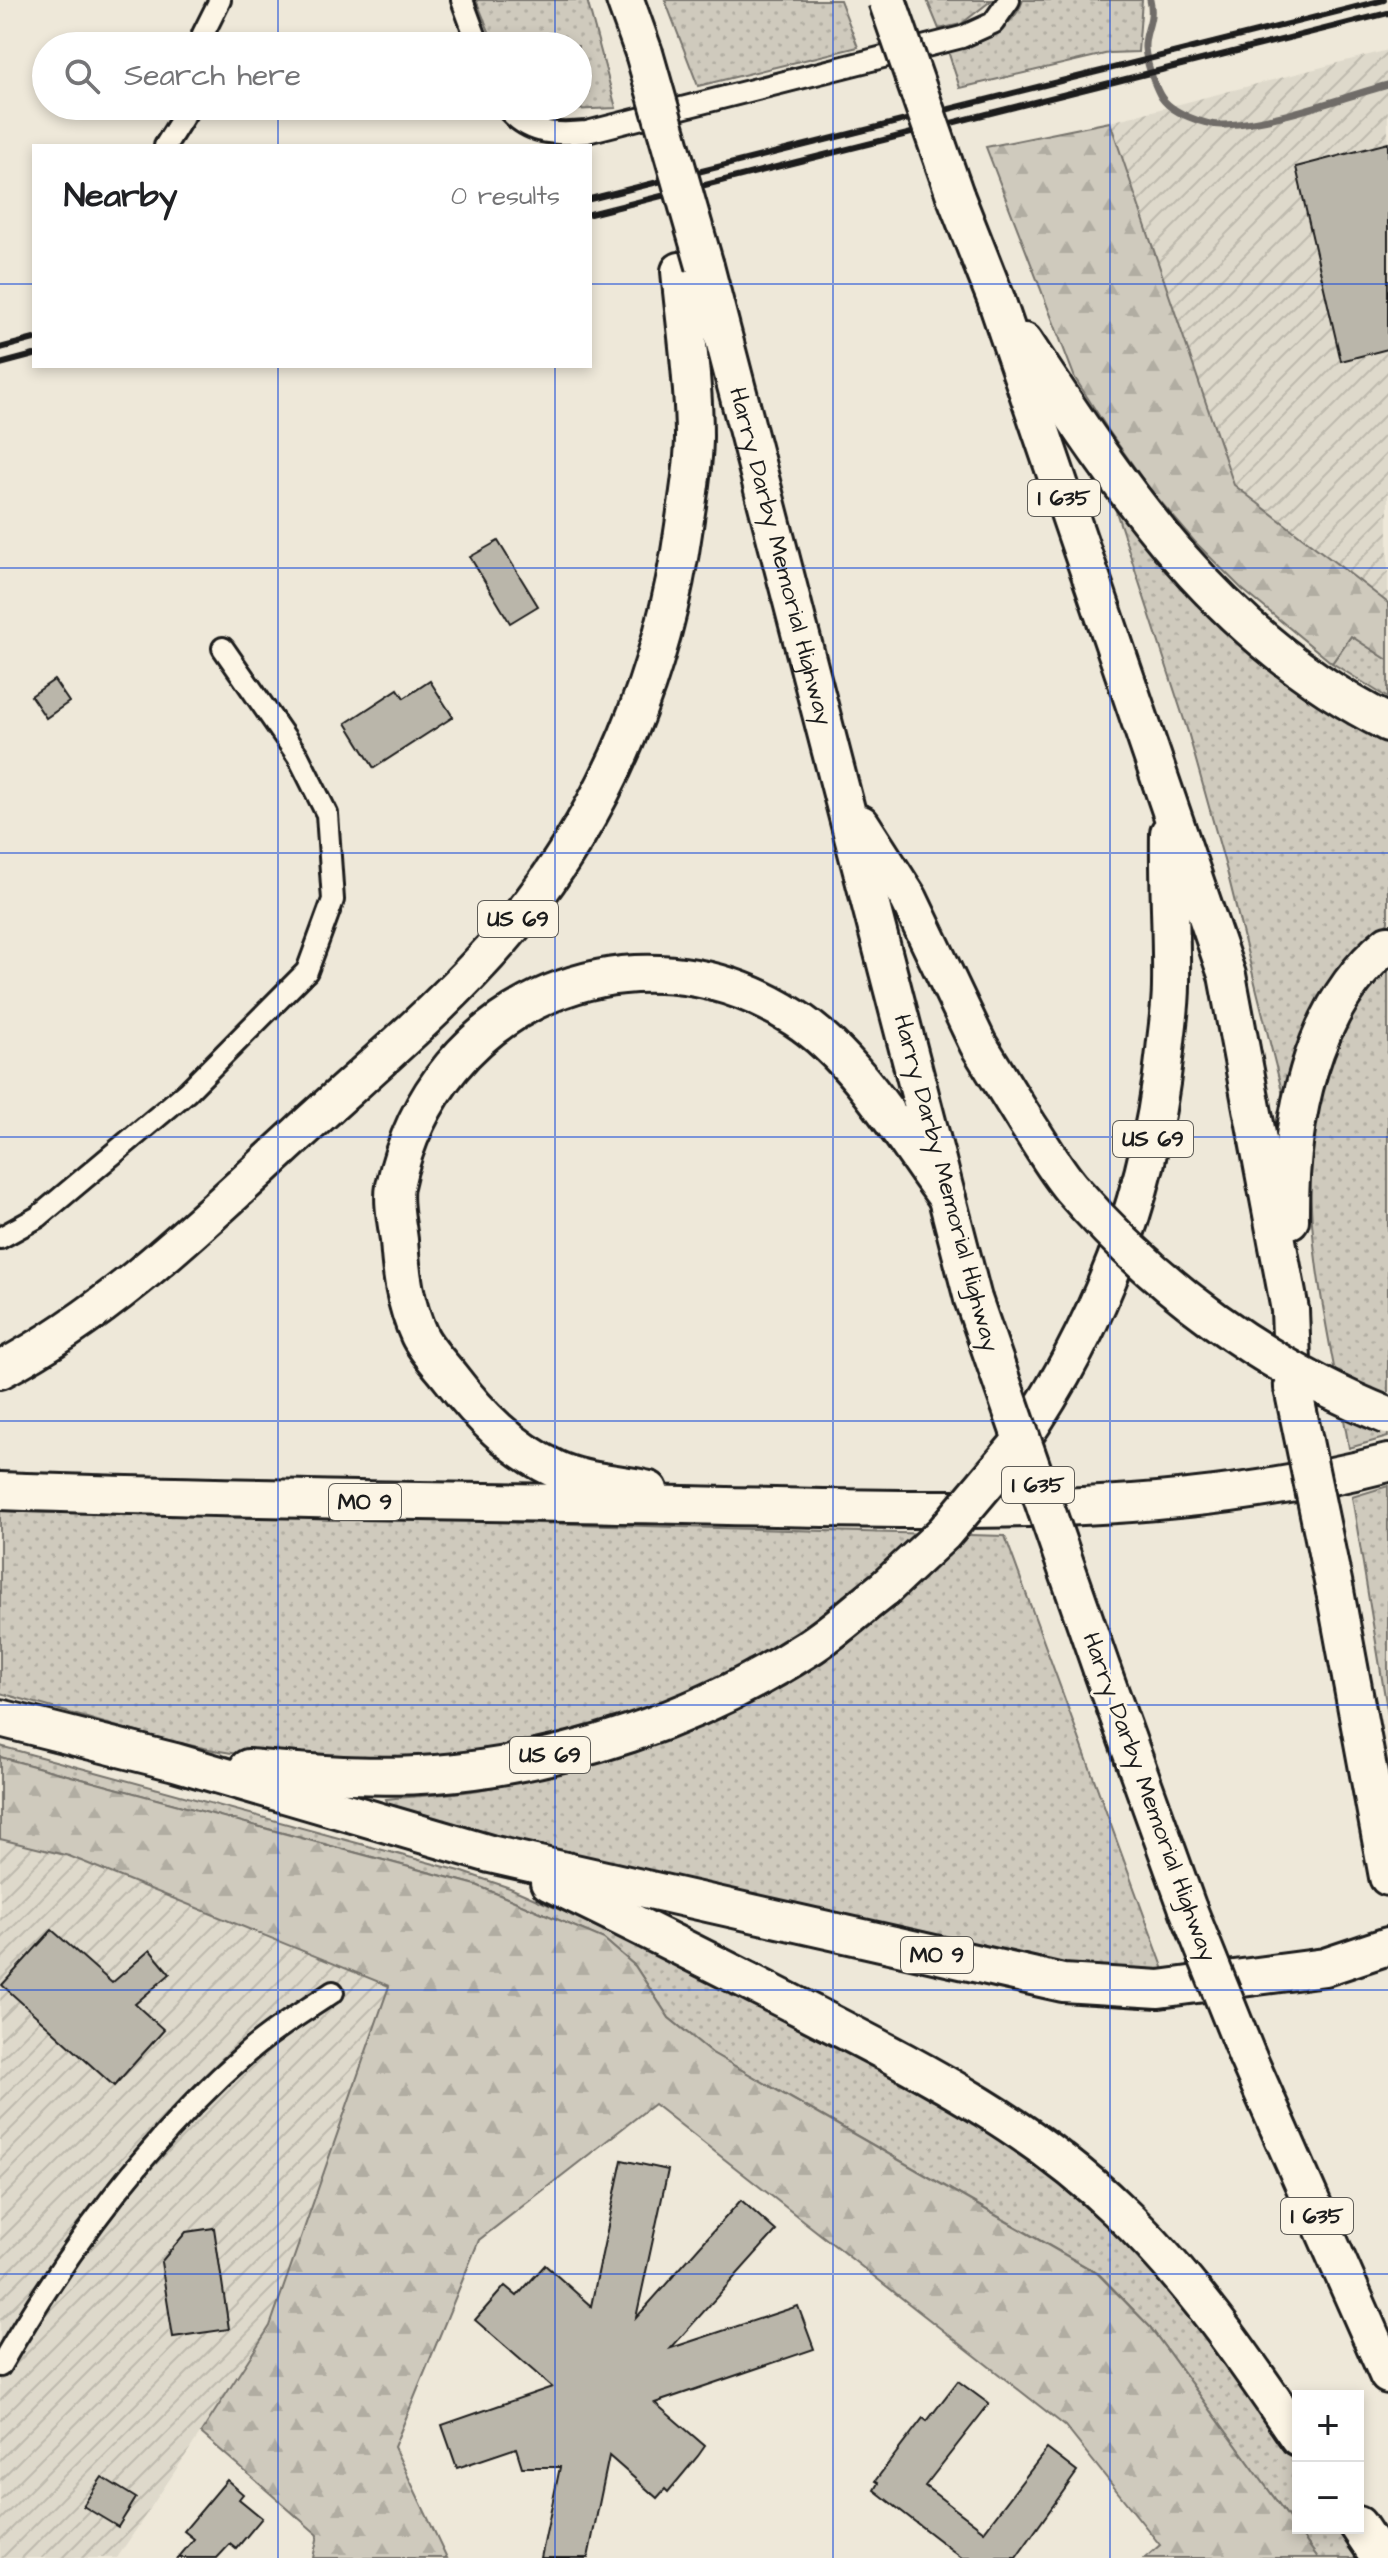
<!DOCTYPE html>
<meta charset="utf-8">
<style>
body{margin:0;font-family:"Architects Daughter",sans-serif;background:#f6f6f6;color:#202124}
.controls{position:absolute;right:24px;bottom:24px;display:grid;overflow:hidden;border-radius:0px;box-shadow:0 4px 12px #0003}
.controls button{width:72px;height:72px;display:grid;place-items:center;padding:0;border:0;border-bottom:2px solid #e0e0e0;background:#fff;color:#202124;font:40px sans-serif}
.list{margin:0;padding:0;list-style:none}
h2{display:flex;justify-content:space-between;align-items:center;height:104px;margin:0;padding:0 32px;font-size:34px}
h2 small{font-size:26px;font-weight:400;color:#757577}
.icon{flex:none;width:44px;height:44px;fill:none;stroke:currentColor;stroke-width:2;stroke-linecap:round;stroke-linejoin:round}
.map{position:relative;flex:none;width:1388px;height:2558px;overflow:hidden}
.search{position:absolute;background:#fff;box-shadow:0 4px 12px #0003;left:32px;top:32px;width:560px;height:88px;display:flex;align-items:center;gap:20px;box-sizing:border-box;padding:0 28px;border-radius:44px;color:#757577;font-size:30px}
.panel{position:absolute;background:#fff;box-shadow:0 4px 12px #0003;left:32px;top:144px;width:560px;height:224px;border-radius:0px}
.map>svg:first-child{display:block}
.industrial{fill:url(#industrial-furrows)}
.grass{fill:url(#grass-dots);stroke:#76736c;stroke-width:2}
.forest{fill:url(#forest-firs);stroke:#76736c;stroke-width:2}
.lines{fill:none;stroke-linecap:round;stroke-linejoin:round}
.stream{stroke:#6f6c67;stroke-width:7}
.building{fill:#bab6aa;stroke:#1c1c1c;stroke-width:2}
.street-casing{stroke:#1c1c1c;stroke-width:26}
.highway-casing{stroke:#1c1c1c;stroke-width:42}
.street{stroke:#fcf5e5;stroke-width:20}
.highway{stroke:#fcf5e5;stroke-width:36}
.rail{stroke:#1c1c1c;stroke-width:6}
.highway-bridge-casing{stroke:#1c1c1c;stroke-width:42;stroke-linecap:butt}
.highway-bridge{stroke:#fcf5e5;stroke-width:36}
.grid{fill:none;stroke:#1d4ed8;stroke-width:2;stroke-opacity:0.55}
.labels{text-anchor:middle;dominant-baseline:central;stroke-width:6;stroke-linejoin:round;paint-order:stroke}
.shield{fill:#fcf5e5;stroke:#5f5d58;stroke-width:2}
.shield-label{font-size:22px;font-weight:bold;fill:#1c1c1c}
.street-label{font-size:24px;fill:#1c1c1c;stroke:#fcf5e5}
</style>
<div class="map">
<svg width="1388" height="2558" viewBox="0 0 1388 2558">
<defs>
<pattern id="industrial-furrows" width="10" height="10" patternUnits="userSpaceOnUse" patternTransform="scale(2)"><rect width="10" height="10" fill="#ded9cb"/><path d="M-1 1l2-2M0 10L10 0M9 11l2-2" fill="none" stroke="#bebaae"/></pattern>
<pattern id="grass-dots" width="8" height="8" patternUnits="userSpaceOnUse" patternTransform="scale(2)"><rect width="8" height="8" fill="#cfcabd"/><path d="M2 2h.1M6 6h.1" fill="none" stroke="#b1ada2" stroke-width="1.8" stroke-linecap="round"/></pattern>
<pattern id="forest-firs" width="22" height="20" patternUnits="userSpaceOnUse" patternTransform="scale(2)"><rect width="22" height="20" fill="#cfcabd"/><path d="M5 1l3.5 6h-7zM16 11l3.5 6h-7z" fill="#b1ada2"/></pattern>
</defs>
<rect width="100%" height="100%" fill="#eee8d9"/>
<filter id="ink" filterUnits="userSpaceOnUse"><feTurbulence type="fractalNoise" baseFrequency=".0125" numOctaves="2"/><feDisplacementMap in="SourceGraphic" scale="16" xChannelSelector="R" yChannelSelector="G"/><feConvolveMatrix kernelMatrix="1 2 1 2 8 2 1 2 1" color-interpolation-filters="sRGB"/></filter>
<g filter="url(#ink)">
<path class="industrial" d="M 1388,50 L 1388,603 L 1234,485 L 1110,122 Z
M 0,1839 L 69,1856 L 390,1986 L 268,2332 L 117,2558 L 0,2558 Z"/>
<path class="grass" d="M 476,0 L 587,0 L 616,108 L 569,110 L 560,106 L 578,106 L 578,46 L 495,46 Z
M 665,0 L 840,0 L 858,47 L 698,86 Z
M 927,0 L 992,0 L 961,24 L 939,29 Z
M 1023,0 L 1142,0 L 1138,52 L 1109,53 L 960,88 L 948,51 C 976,41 1013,32 1023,0 Z
M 1110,493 L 1388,735 L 1388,922 C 1334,966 1303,1030 1283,1095 L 1227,871 L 1188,732 Z
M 1351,636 L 1388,660 L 1388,698 L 1332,663 Z
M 1388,963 L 1388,1437 L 1349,1448 C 1322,1286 1260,1097 1388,963 Z
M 1388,1486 L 1388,1715 L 1352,1497 Z
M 0,1508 L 1005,1536 L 1167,1978 L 1105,1978 L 1012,1963 L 390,1809 L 386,1799 C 420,1795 456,1795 489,1788 C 597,1768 708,1729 800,1670 C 852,1637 897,1596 943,1555 L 946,1548 L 915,1542 C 742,1714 498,1785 259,1757 C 171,1747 85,1716 0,1693 Z
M 0,1746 L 460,1871 L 510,1888 L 647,1948 L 959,2102 L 1160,2263 L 1298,2453 L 1298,2528 L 1349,2528 L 1369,2558 L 1318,2558 L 1150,2327 L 1099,2274 L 712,2053 L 669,2018 L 635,1966 L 604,1939 L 476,1885 L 0,1757 Z"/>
<path class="forest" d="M 1110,122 L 1234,485 L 1388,603 L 1388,660 L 1351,636 L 1332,663 L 1242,589 L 1195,542 L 1149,488 L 1108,430 L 1075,378 L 986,147 Z
M 0,1757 L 476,1885 L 604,1939 L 635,1966 L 669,2018 L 712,2053 L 1098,2274 L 1150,2327 L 1318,2558 L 1145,2558 L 1160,2545 L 1065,2426 L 654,2104 L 479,2240 L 394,2447 L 447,2558 L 313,2558 L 318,2535 L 201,2433 L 270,2326 L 389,1986 L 69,1856 L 0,1839 Z"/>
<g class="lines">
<path class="stream" d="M 1150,0 C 1155,21 1144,31 1145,48 C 1146,61 1154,84 1160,95 C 1170,113 1206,126 1225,125 C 1279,122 1336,99 1388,85"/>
</g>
<path class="building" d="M 1388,143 L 1388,349 L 1341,361 L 1296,167 Z
M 498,541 L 538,606 L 510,623 L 470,557 Z
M 54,680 L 69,702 L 46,718 L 31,696 Z
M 430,681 L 453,717 L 374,768 L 346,723 L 398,689 L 404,698 Z
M 52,1930 L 112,1983 L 150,1950 L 170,1974 L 135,2004 L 164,2030 L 114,2086 L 2,1985 Z
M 622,2160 L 668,2170 L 636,2318 L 741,2200 L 776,2231 L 671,2348 L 798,2306 L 814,2349 L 655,2403 L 705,2446 L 698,2456 L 668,2492 L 665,2489 L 657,2498 L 609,2456 L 588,2558 L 541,2558 L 560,2467 L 522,2467 L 516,2448 L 457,2468 L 442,2425 L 552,2387 L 475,2320 L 505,2286 L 517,2296 L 545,2265 L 591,2306 Z
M 214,2228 L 229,2329 L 173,2337 L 161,2262 L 186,2232 Z
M 958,2381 L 989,2404 L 925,2486 L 984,2531 L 1047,2449 L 1077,2472 L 1016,2558 L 962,2558 L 874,2490 L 878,2483 L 875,2481 L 923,2418 L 927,2421 Z
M 102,2477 L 136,2498 L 118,2527 L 83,2506 Z
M 227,2480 L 243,2494 L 239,2499 L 262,2518 L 236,2549 L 230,2544 L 217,2558 L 178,2558 L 194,2539 L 184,2531 Z"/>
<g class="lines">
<defs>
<path id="street" d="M 462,0 L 479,46
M 202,46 L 203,34 L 220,0
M 505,106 C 527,135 555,135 587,132 L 962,37 L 993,23 L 1009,0
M 165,146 L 190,106
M 0,1238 L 38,1217 L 187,1092 L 307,971 L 333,900 L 327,814 L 298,756 L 223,648
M 0,2366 C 67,2250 147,2140 248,2052 C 274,2029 305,2011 333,1992"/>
<g id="highway">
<path d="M 625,0 L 644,53"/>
<path d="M 955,195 L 996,299 L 1227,975 L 1290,1310 L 1293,1388"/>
<path id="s1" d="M 705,266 L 973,1299"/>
<path d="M 1024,342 C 1124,494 1220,639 1388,723"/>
<path d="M 861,824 L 909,899 L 978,1044 L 1026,1122"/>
<path d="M 1290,1220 C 1289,1125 1309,1008 1388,944"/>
<path d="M 0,1370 C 113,1311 205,1219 298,1134 C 372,1066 452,1000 516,922 C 609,808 664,671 684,526 C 688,497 694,466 694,436 C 694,382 685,325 680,271"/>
<path d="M 1018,1445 C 1100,1326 1150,1195 1165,1051 C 1167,1029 1171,1007 1171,985 C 1172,934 1168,883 1169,833"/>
<path d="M 649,1490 C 620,1483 582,1482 555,1469 C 511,1448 480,1416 451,1378 C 441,1365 426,1350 419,1335 C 405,1305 401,1272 399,1240 C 397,1224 392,1202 395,1186 C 434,1000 636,915 795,1018 C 857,1058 903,1139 947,1198"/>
<path d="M 0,1491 C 242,1500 485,1501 727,1506 C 949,1510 1171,1519 1388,1463"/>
<path d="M 1335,1591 L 1388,1877"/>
<path d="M 1102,1670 L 1188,1909"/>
<path d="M 0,1718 L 175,1762 L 490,1854 L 1063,1983 L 1159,1989 L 1325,1967 L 1388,1946"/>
<path d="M 248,1768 C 311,1773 373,1779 436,1774 C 566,1763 698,1719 808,1648 C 835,1631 859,1608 885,1588"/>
<path d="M 549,1882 C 637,1924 723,1968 809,2012 C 919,2069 1028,2123 1118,2210 C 1189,2277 1243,2356 1298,2437"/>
<path d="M 1247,2056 L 1388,2375"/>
<path d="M 1358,2525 L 1380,2558"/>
</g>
</defs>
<use href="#street" class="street-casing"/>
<use href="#highway" class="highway-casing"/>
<use href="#street" class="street"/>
<use href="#highway" class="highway"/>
<path class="rail" d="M 590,199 L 1384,0
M 590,214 L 1388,13
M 0,348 L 34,339
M 0,364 L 34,355"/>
<defs>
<path id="highway-bridge" d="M 887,0 L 955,195
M 644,53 L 705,266
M 1026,1122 C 1041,1144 1054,1168 1071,1188 C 1157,1288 1266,1367 1388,1416
M 973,1299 L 1102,1670
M 1293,1388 L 1335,1591
M 885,1588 L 944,1533 L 1018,1445
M 1188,1909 L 1247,2056"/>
</defs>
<use href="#highway-bridge" class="highway-bridge-casing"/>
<use href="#highway-bridge" class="highway-bridge"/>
</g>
</g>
<path class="grid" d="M 278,0 L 278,46M 555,0 L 555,46M 833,0 L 833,2558M 1110,0 L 1110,2558M 278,106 L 278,146M 555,106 L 555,146M 0,284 L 34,284M 590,284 L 1388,284M 278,366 L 278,2558M 555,366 L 555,2558M 0,568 L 1388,568M 0,853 L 1388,853M 0,1137 L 1388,1137M 0,1421 L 1388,1421M 0,1705 L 1388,1705M 0,1990 L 1388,1990M 0,2274 L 1388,2274"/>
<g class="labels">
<g class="shield">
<rect x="1028" y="480" width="72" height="36" rx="6"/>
<rect x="478" y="901" width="80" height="36" rx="6"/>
<rect x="1113" y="1121" width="80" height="36" rx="6"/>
<rect x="1002" y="1467" width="72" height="36" rx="6"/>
<rect x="329" y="1484" width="72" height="36" rx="6"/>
<rect x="510" y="1737" width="80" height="36" rx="6"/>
<rect x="901" y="1937" width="72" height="36" rx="6"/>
<rect x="1281" y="2198" width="72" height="36" rx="6"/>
</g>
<g class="shield-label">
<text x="1064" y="498">I 635</text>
<text x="518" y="919">US 69</text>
<text x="1153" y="1139">US 69</text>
<text x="1038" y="1485">I 635</text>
<text x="365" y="1502">MO 9</text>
<text x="550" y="1755">US 69</text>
<text x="937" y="1955">MO 9</text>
<text x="1317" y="2216">I 635</text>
</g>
<g class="street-label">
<text stroke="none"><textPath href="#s1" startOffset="300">Harry Darby Memorial Highway</textPath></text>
<text transform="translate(946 1183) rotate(75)">Harry Darby Memorial Highway</text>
<text transform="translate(1149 1797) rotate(70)">Harry Darby Memorial Highway</text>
</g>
</g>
</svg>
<div class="controls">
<button>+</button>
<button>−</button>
</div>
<div class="search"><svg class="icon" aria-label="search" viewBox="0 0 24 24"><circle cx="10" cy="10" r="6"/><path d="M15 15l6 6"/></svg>Search here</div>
<section class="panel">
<h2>Nearby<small>0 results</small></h2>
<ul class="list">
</ul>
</section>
</div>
